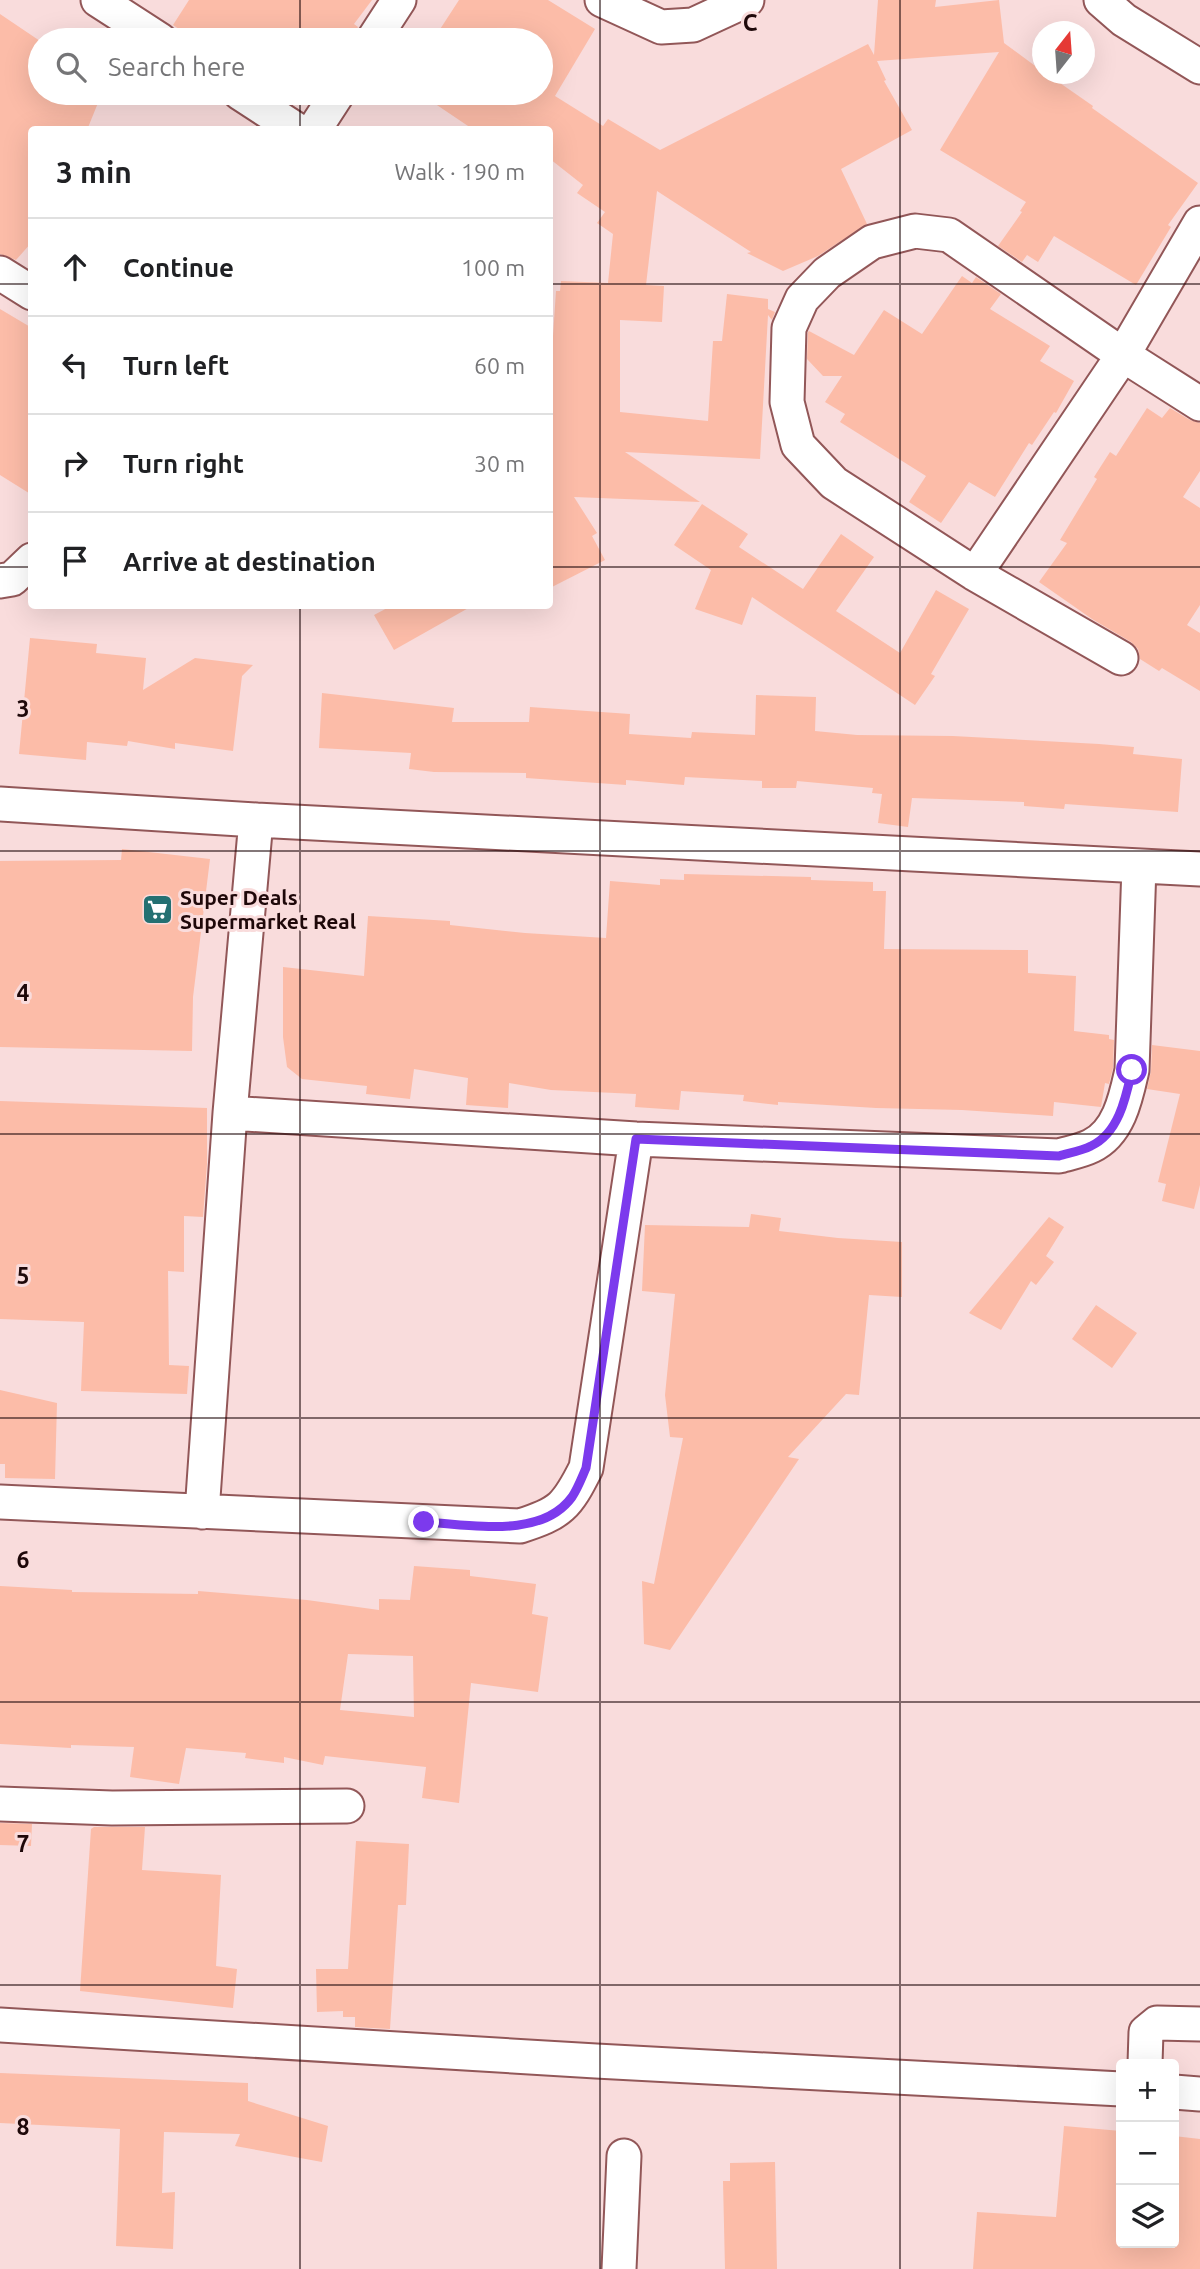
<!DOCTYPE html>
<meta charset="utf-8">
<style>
body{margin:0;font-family:Ubuntu,sans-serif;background:#f2f2f2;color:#202124}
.controls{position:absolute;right:21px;bottom:21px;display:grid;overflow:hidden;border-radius:7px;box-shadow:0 7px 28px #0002}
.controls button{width:63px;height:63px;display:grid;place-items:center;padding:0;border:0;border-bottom:2px solid #e0e0e0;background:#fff;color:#202124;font:35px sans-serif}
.compass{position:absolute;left:1032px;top:21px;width:63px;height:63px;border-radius:50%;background:#fff;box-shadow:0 7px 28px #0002;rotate:17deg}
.stop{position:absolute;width:21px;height:21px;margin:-16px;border:5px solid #7c3aed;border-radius:50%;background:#fff}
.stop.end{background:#7c3aed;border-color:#fff;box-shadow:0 2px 7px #0008}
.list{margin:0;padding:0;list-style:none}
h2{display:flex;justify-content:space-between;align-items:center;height:91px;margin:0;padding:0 28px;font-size:30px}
h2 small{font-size:23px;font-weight:400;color:#757577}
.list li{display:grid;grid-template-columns:46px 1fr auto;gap:21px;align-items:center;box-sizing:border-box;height:98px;padding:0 28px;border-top:2px solid #e0e0e0}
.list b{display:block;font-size:26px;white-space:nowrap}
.list em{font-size:23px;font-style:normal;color:#757577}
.icon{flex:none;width:38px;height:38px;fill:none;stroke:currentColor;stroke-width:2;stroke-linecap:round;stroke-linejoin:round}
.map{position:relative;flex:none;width:1200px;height:2269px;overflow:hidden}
.search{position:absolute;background:#fff;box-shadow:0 7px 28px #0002;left:28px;top:28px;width:525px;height:77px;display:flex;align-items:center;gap:18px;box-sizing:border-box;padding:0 24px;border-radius:38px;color:#757577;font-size:26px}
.panel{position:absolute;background:#fff;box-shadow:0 7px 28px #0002;left:28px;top:126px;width:525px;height:483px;border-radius:7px}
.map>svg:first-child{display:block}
.building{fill:#fcbca8;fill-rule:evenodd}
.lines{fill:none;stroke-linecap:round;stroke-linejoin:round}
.minor-casing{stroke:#925758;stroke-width:37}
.minor{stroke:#fff;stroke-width:33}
.route{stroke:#7c3aed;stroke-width:9}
.grid{fill:none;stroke:#1e0809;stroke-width:2;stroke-opacity:0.55}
.labels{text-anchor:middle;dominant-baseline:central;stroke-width:6;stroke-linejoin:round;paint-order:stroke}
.poi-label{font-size:21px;font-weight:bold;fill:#1e0809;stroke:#f9dcdc;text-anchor:start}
.grid-label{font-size:23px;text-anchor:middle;font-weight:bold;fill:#1e0809;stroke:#f9dcdc;stroke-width:6;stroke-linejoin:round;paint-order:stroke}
</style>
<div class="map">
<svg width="1200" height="2269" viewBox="0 0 1200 2269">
<rect width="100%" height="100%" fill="#f9dcdc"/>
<path class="building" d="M 189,0 L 372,0 L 354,24 L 358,27 L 351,40 L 195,40 L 173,25 Z
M 459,0 L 548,0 L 595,29 L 555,96 L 603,126 L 608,119 L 660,150 L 868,44 L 874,55 L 878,0 L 936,0 L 935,7 L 999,0 L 1004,43 L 1042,71 L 1042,74 L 1047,74 L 1093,106 L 1092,108 L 1198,183 L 1168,225 L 1171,227 L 1136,285 L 1054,236 L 1038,262 L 1027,255 L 1022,262 L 998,246 L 1022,212 L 1020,211 L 1026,202 L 940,150 L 999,52 L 877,61 L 886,80 L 884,81 L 912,130 L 841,169 L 867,224 L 818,256 L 783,271 L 747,253 L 751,252 L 657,191 L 646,285 L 664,286 L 662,322 L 620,320 L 620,412 L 708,421 L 713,341 L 722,341 L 727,294 L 768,299 L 768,309 L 775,312 L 772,320 L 768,315 L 760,459 L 625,452 L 700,502 L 574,497 L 597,533 L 592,536 L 605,560 L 550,588 L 550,336 L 553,336 L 556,291 L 560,291 L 561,281 L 608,283 L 613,234 L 597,223 L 605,212 L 577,193 L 583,185 L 550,159 L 550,130 L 474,130 L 419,93 L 541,93 L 541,40 L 433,40 Z
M 0,14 L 40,41 L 40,93 L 102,93 L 87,130 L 32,130 L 32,242 L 16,260 L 0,254 Z
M 962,276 L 972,283 L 976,277 L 1001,294 L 990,309 L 1050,346 L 1040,361 L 1074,381 L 1056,413 L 1054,412 L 1032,445 L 1029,443 L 995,497 L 969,482 L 941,523 L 909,502 L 926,476 L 840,422 L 845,414 L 825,402 L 842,376 L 823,376 L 807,359 L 808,332 L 809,331 L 854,355 L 884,310 L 922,334 Z
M 0,309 L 32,328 L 32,495 L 0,475 Z
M 1147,408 L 1162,418 L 1170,408 L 1190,420 L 1200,423 L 1200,471 L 1183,497 L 1200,508 L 1200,605 L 1187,625 L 1200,633 L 1200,691 L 1162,668 L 1159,671 L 1140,659 L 1138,649 L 1131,642 L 1092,619 L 1039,582 L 1067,543 L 1060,540 L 1097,479 L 1094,477 L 1110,452 L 1116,456 Z
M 702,504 L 748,534 L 739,547 L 803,589 L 841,534 L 874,557 L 836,611 L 900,653 L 936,590 L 969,609 L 931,674 L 935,676 L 915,705 L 752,597 L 742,625 L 695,609 L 711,570 L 674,545 Z
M 391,606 L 472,606 L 394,650 L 374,615 Z
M 30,638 L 97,644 L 96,653 L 146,658 L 143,690 L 195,658 L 253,665 L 242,676 L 233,751 L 175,743 L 175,749 L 128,741 L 127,746 L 87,742 L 86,760 L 19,754 Z
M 322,693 L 454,708 L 452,722 L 529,722 L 530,707 L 630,714 L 629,734 L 691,738 L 692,732 L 755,735 L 756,695 L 816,697 L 815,731 L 857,735 L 953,736 L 1099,744 L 1134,747 L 1133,754 L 1182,759 L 1178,812 L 1065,804 L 1064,809 L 1024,806 L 1024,802 L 912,798 L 908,827 L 878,823 L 882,794 L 872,793 L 873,788 L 797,781 L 796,788 L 762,788 L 762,781 L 685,777 L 684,785 L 626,780 L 626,785 L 526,778 L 526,773 L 434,772 L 409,769 L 411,753 L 319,748 Z
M 122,849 L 210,859 L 193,997 L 192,1051 L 0,1047 L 0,861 L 121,860 Z
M 684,874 L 811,877 L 811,880 L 873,882 L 873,891 L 886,891 L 884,949 L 1028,950 L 1028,973 L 1076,976 L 1074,1031 L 1109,1035 L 1109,1039 L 1114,1040 L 1113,1068 L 1109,1084 L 1105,1083 L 1101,1107 L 1054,1102 L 1053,1116 L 962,1110 L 876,1108 L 778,1102 L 778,1105 L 743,1101 L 744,1095 L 681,1091 L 679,1110 L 635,1107 L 636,1094 L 551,1090 L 509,1083 L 508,1108 L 466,1105 L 468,1078 L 414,1069 L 410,1099 L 366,1094 L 367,1086 L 302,1079 L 287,1067 L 283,1037 L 283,967 L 364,976 L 368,916 L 450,921 L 450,925 L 525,933 L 606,938 L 610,881 L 660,885 L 660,879 L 684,880 Z
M 1152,1045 L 1200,1051 L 1200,1185 L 1194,1209 L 1162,1201 L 1166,1184 L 1158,1182 L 1180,1094 L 1147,1089 L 1151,1071 Z
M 0,1101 L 207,1108 L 207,1164 L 203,1217 L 184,1216 L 184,1272 L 168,1271 L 169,1365 L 189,1366 L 187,1394 L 81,1391 L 84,1322 L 0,1319 Z
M 751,1214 L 781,1218 L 779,1231 L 838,1238 L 902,1242 L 902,1297 L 869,1295 L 859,1395 L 846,1394 L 788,1457 L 799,1459 L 670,1650 L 644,1644 L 642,1581 L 654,1584 L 683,1438 L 670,1437 L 665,1395 L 675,1294 L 642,1291 L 645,1225 L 749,1227 Z
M 1049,1217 L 1064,1227 L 1046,1256 L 1054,1262 L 1036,1285 L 1031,1281 L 1001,1330 L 969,1313 Z
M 1096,1305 L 1137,1333 L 1112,1368 L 1072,1339 Z
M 0,1390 L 57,1403 L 55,1479 L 5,1478 L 5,1464 L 0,1464 Z
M 414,1566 L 470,1570 L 470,1576 L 536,1584 L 532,1614 L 548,1617 L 538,1692 L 471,1683 L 459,1803 L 422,1798 L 426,1767 L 325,1756 L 323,1765 L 284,1757 L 284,1763 L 245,1758 L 246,1753 L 186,1748 L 179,1784 L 130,1777 L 134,1747 L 71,1745 L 71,1748 L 0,1744 L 0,1586 L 72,1590 L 72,1592 L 198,1594 L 198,1591 L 307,1600 L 379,1610 L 379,1599 L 410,1600 ZM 348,1654 L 413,1656 L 414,1717 L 340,1710 Z
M 0,1823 L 32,1824 L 31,1846 L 0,1845 Z
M 94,1827 L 145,1827 L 142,1870 L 221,1875 L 216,1966 L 237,1969 L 233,2008 L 80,1991 L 91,1829 Z
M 356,1841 L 409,1844 L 406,1905 L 398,1905 L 390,2029 L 355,2027 L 355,2017 L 343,2017 L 343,2011 L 317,2012 L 316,1969 L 348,1969 Z
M 0,2073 L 248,2083 L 248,2101 L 328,2126 L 322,2162 L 235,2146 L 240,2134 L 164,2132 L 162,2193 L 175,2192 L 173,2249 L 116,2246 L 120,2129 L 0,2123 Z
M 1064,2126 L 1121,2131 L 1121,2243 L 1174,2243 L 1174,2136 L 1200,2139 L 1200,2269 L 973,2269 L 977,2212 L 1056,2217 Z
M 775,2162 L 777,2269 L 725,2269 L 723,2181 L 730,2181 L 730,2163 Z"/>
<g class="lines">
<defs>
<path id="minor" d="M 98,0 L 160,40
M 602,0 L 661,27 L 693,25 L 747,0
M 1101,0 L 1124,20 L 1200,67
M 373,40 L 399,0
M 240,93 L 297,130
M 314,130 L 338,93
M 0,273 L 32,293
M 975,574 L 1123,355 L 1200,223
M 0,581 L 12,579 L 32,560
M 1121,658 L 975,574 L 834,483 L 798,445 L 787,402 L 789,328 L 802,299 L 827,273 L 872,242 L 915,231 L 949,235 L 1123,355 L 1200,404
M 0,804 L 256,820 L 1200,869
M 230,1113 L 636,1139 L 1059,1156 C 1069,1153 1081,1151 1091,1146 C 1119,1133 1126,1097 1132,1070 L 1139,866
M 0,1502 L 520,1526 C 561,1513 567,1506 586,1468 L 636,1139
M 202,1512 L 230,1113 L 256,820
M 0,1804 L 112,1808 L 347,1806
M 0,2025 L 596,2061 L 1121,2089
M 1145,2064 L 1146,2032 L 1157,2023 L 1200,2024
M 1174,2092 L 1200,2094
M 619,2269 L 624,2156"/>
</defs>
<use href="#minor" class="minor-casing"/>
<use href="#minor" class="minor"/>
</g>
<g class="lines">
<path class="route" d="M 424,1522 C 469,1524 541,1540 572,1497 C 578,1488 582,1477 586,1468 L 636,1139 L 1059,1156 C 1069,1153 1081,1151 1091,1146 C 1119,1133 1126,1097 1132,1070"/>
</g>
<path class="grid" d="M 300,0 L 300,40M 600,0 L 600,2269M 900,0 L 900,2269M 300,93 L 300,130M 0,284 L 32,284M 550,284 L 1200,284M 0,567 L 32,567M 550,567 L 1200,567M 300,606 L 300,2269M 0,851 L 1200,851M 0,1134 L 1200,1134M 0,1418 L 1200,1418M 0,1702 L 1200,1702M 0,1985 L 1200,1985"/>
<defs>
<symbol id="supermarket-square" viewBox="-11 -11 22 22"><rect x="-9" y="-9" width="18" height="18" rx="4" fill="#247072" stroke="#f9dcdc"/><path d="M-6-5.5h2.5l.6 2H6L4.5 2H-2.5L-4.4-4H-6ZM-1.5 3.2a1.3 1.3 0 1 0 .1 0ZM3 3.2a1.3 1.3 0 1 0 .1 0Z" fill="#fff"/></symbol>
</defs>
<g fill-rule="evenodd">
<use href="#supermarket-square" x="140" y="892" width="35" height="35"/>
</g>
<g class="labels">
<g class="poi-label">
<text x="180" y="897">Super Deals<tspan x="180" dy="24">Supermarket Real</tspan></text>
</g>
</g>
<g class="grid-label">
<text x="750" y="31">C</text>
<text x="23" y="717">3</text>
<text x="23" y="1001">4</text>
<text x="23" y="1284">5</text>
<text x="23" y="1568">6</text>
<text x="23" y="1852">7</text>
<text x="23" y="2135">8</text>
</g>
</svg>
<div class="controls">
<button>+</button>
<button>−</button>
<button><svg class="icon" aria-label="layers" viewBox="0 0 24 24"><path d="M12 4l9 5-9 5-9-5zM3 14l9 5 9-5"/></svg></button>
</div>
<svg class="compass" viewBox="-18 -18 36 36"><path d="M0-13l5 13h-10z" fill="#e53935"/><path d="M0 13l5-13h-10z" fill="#757577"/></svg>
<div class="stop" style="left:1132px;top:1070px"></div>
<div class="stop end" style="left:424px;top:1522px"></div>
<div class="search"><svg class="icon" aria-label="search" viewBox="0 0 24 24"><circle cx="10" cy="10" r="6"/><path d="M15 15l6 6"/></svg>Search here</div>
<section class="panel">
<h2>3 min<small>Walk · 190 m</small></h2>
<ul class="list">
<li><svg class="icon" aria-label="ahead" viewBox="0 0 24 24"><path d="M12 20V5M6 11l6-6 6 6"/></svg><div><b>Continue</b></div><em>100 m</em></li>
<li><svg class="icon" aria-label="left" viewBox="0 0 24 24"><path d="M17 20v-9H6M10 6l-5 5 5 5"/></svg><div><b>Turn left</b></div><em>60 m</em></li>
<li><svg class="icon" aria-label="right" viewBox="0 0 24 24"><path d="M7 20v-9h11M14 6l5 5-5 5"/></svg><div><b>Turn right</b></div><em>30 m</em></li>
<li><svg class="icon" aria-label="arrive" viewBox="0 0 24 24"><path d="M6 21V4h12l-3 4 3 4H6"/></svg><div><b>Arrive at destination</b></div></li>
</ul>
</section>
</div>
